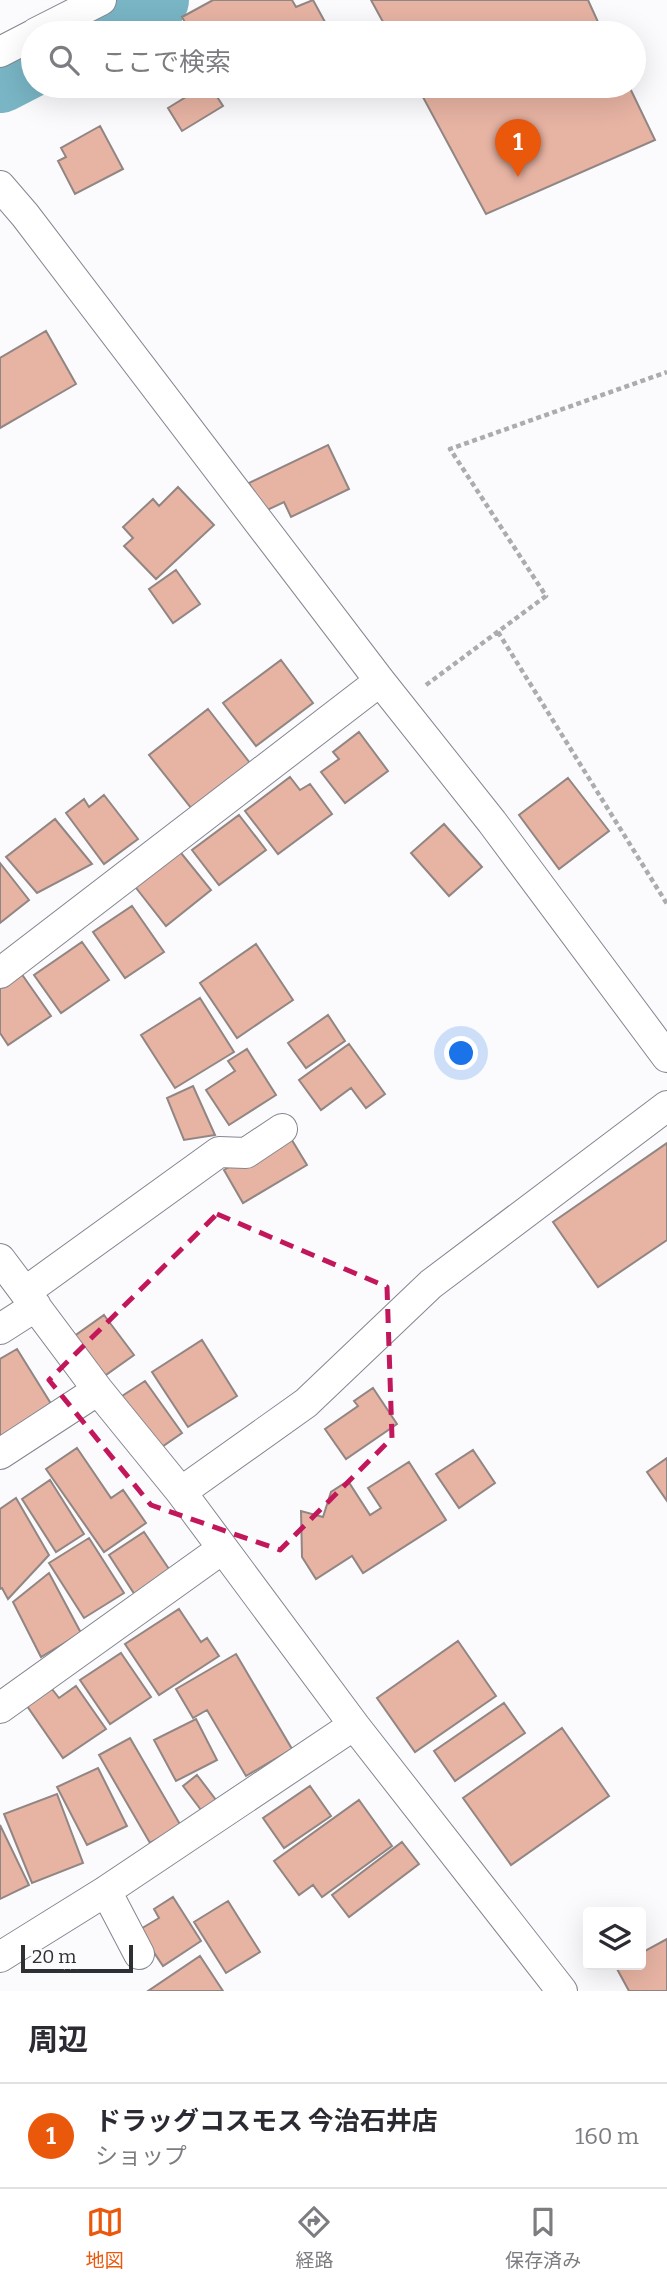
<!DOCTYPE html>
<html lang="ja">
<meta charset="utf-8">
<style>
body{margin:0;font-family:Bitter,"Noto Sans JP",serif;background:#f7f7f7;color:#2b2b33}
.controls{position:absolute;right:21px;bottom:21px;display:grid;overflow:hidden;border-radius:7px;box-shadow:0 7px 28px #0002}
.controls button{width:63px;height:63px;display:grid;place-items:center;padding:0;border:0;border-bottom:2px solid #e1e1e2;background:#fff;color:#2b2b33;font:35px sans-serif}
.scale{position:absolute;left:21px;bottom:18px;width:112px;box-sizing:border-box;padding-left:7px;border:4px solid #2f3034;border-top:0;font-size:19px;line-height:24px;white-space:nowrap;color:#2f3034;-webkit-text-stroke:5px #fbfbfd;paint-order:stroke}
.you{position:absolute;left:462px;top:1054px;width:24px;height:24px;margin:-18px;border:5px solid #fff;border-radius:50%;background:#1a73e8;box-shadow:0 0 0 10px #1a73e833}
.badge{display:grid;place-items:center;width:46px;height:46px;border-radius:50%;background:#ea580c;color:#fff;font-size:23px;font-weight:700}
.pin{position:absolute;translate:-50% -58px;filter:drop-shadow(0 2px 4px #0008)}
.pin::after{content:'';position:absolute;top:37px;width:24px;height:21px;background:inherit;clip-path:polygon(0 0,100% 0,50% 100%)}
.list{margin:0;padding:0;list-style:none}
h2{display:flex;justify-content:space-between;align-items:center;height:91px;margin:0;padding:0 28px;font-size:30px}
h2 small{font-size:23px;font-weight:400;color:#7c7c81}
.list li{display:grid;grid-template-columns:46px 1fr auto;gap:21px;align-items:center;box-sizing:border-box;height:105px;padding:0 28px;border-top:2px solid #e1e1e2}
.list b{display:block;font-size:26px;white-space:nowrap}
.list p{margin:0;font-size:23px;white-space:nowrap;color:#7c7c81}
.list em{font-size:23px;font-style:normal;color:#7c7c81}
.icon{flex:none;width:38px;height:38px;fill:none;stroke:currentColor;stroke-width:2;stroke-linecap:round;stroke-linejoin:round}
.map{position:relative;flex:none;width:667px;height:1991px;overflow:hidden}
.search{position:absolute;background:#fff;box-shadow:0 7px 28px #0002;left:21px;right:21px;top:21px;height:77px;display:flex;align-items:center;gap:18px;box-sizing:border-box;padding:0 24px;border-radius:38px;color:#7c7c81;font-size:26px}
.sheet{height:196px;background:#fff}
nav{display:flex;justify-content:space-around;align-items:center;box-sizing:border-box;height:98px;border-top:2px solid #e1e1e2;background:#fff;font-size:19px;color:#7c7c81}
nav a{display:grid;justify-items:center;gap:4px}
nav .on{color:#ea580c}
.map>svg:first-child{display:block}
.lines{fill:none;stroke-linecap:round;stroke-linejoin:round}
.river{stroke:#79b5c5;stroke-width:68}
.building{fill:#e7b3a3;stroke:#918683;stroke-width:2}
.minor-casing{stroke:#848790;stroke-width:32}
.path{stroke:#acacaf;stroke-width:4.5;stroke-dasharray:5 3.5;stroke-linecap:butt}
.minor{stroke:#fff;stroke-width:30}
.marked{fill:none;stroke:#c2185b;stroke-width:5;stroke-dasharray:14 9;stroke-linejoin:round}
</style>
<div class="map">
<svg width="667" height="1991" viewBox="0 0 667 1991">
<rect width="100%" height="100%" fill="#fbfbfd"/>
<g class="lines">
<path class="river" d="M 90,33 L 155,0
M 0,79 L 33,62"/>
</g>
<path class="building" d="M 213,0 L 292,0 L 296,7 L 313,0 L 331,33 L 191,33 L 182,17 Z
M 371,0 L 588,0 L 603,33 L 389,33 Z
M 204,86 L 210,86 L 223,106 L 182,131 L 168,108 Z
M 417,86 L 629,86 L 655,140 L 486,214 Z
M 100,126 L 123,169 L 75,194 L 58,161 L 66,157 L 61,148 Z
M 46,331 L 76,384 L 0,428 L 0,358 Z
M 328,445 L 349,489 L 291,517 L 284,502 L 263,512 L 249,483 Z
M 178,487 L 214,525 L 156,579 L 124,546 L 133,538 L 123,527 L 153,499 L 159,506 Z
M 176,570 L 200,604 L 173,623 L 149,589 Z
M 281,660 L 313,703 L 256,746 L 223,703 Z
M 208,709 L 250,763 L 192,809 L 149,755 Z
M 359,732 L 388,771 L 345,803 L 321,772 L 339,759 L 333,752 Z
M 290,777 L 300,790 L 310,784 L 332,814 L 278,854 L 245,811 Z
M 568,778 L 609,831 L 559,869 L 519,815 Z
M 104,795 L 138,839 L 104,864 L 66,813 L 84,799 L 89,807 Z
M 239,815 L 266,850 L 219,885 L 192,850 Z
M 55,819 L 92,864 L 37,893 L 6,857 Z
M 444,824 L 482,867 L 449,896 L 411,853 Z
M 177,848 L 211,890 L 166,926 L 133,884 Z
M 0,863 L 29,900 L 0,923 Z
M 132,906 L 164,952 L 125,978 L 93,932 Z
M 82,942 L 109,980 L 61,1013 L 34,975 Z
M 256,944 L 293,1000 L 237,1038 L 200,983 Z
M 21,973 L 51,1016 L 8,1045 L 0,1033 L 0,987 Z
M 200,998 L 234,1052 L 175,1088 L 141,1035 Z
M 328,1015 L 345,1041 L 306,1068 L 288,1043 Z
M 349,1044 L 385,1094 L 366,1108 L 351,1088 L 321,1110 L 299,1080 Z
M 247,1049 L 276,1095 L 229,1125 L 206,1090 L 235,1071 L 228,1061 Z
M 193,1086 L 215,1135 L 184,1140 L 167,1098 Z
M 287,1132 L 307,1165 L 243,1203 L 224,1170 Z
M 667,1143 L 667,1240 L 598,1287 L 553,1222 Z
M 104,1315 L 134,1355 L 103,1377 L 73,1337 Z
M 202,1340 L 237,1396 L 188,1427 L 152,1372 Z
M 17,1349 L 58,1415 L 0,1450 L 0,1359 Z
M 145,1381 L 182,1433 L 156,1451 L 119,1398 Z
M 373,1388 L 397,1424 L 346,1459 L 325,1429 L 358,1406 L 354,1401 Z
M 77,1448 L 111,1498 L 123,1490 L 146,1523 L 104,1552 L 46,1469 Z
M 473,1450 L 495,1483 L 459,1508 L 436,1474 Z
M 667,1458 L 667,1501 L 647,1472 Z
M 409,1462 L 446,1520 L 363,1573 L 352,1556 L 316,1579 L 302,1557 L 301,1511 L 323,1517 L 331,1492 L 348,1481 L 370,1515 L 381,1508 L 368,1488 Z
M 50,1480 L 84,1534 L 56,1552 L 22,1499 Z
M 16,1498 L 49,1555 L 8,1599 L 2,1588 L 0,1589 L 0,1509 Z
M 144,1532 L 173,1575 L 137,1598 L 109,1555 Z
M 89,1538 L 124,1593 L 84,1618 L 49,1563 Z
M 49,1573 L 81,1633 L 41,1657 L 13,1602 Z
M 179,1609 L 201,1642 L 207,1638 L 219,1656 L 159,1695 L 125,1644 Z
M 458,1641 L 496,1696 L 415,1752 L 377,1698 Z
M 121,1653 L 151,1697 L 110,1724 L 80,1680 Z
M 236,1654 L 292,1749 L 246,1776 L 207,1710 L 193,1718 L 176,1689 Z
M 76,1686 L 106,1729 L 63,1758 L 27,1706 L 52,1689 L 59,1698 Z
M 504,1703 L 525,1733 L 455,1781 L 434,1751 Z
M 196,1719 L 217,1760 L 176,1781 L 154,1740 Z
M 562,1728 L 609,1796 L 511,1865 L 463,1798 Z
M 130,1738 L 181,1826 L 150,1843 L 99,1755 Z
M 98,1768 L 127,1826 L 87,1845 L 57,1787 Z
M 197,1775 L 216,1800 L 201,1810 L 183,1786 Z
M 310,1786 L 331,1816 L 284,1848 L 263,1818 Z
M 57,1794 L 83,1863 L 32,1883 L 4,1814 Z
M 359,1800 L 392,1846 L 322,1897 L 313,1885 L 299,1895 L 274,1861 Z
M 0,1825 L 29,1885 L 0,1899 Z
M 402,1842 L 419,1864 L 349,1917 L 332,1895 Z
M 173,1897 L 201,1941 L 163,1966 L 139,1930 L 159,1918 L 154,1909 Z
M 228,1901 L 260,1952 L 226,1973 L 194,1922 Z
M 667,1939 L 667,1991 L 629,1991 L 616,1967 L 641,1965 L 641,1953 Z
M 200,1956 L 223,1991 L 148,1991 Z"/>
<g class="lines">
<defs>
<path id="minor" d="M 36,33 L 101,0
M 0,52 L 33,35
M 0,186 L 25,215 L 380,681 L 492,822 L 667,1057
M 0,973 L 380,681
M 0,1259 L 98,1390 L 181,1492 L 354,1725 L 562,1991
M 25,1292 L 219,1152 L 246,1153 L 282,1129
M 0,1329 L 36,1306
M 0,1454 L 98,1390
M 181,1492 L 306,1403 L 431,1284 L 667,1106
M 0,1708 L 222,1549
M 106,1891 L 139,1954
M 0,1957 L 106,1891 L 354,1725"/>
</defs>
<use href="#minor" class="minor-casing"/>
<path class="path" d="M 498,632 L 667,904
M 426,685 L 546,596 L 450,449 L 667,372"/>
<use href="#minor" class="minor"/>
</g>
<path class="marked" d="M 217,1214 L 387,1287 L 392,1438 L 280,1550 L 151,1505 L 49,1380 Z"/>
</svg>
<div class="controls">
<button><svg class="icon" aria-label="layers" viewBox="0 0 24 24"><path d="M12 4l9 5-9 5-9-5zM3 14l9 5 9-5"/></svg></button>
</div>
<div class="scale">20 m</div>
<div class="you"></div>
<div class="pin badge" style="left:518px;top:177px">1</div>
<div class="search"><svg class="icon" aria-label="search" viewBox="0 0 24 24"><circle cx="10" cy="10" r="6"/><path d="M15 15l6 6"/></svg>ここで検索</div>
</div>
<section class="sheet">
<h2>周辺<small></small></h2>
<ul class="list">
<li><span class="badge">1</span><div><b>ドラッグコスモス 今治石井店</b><p>ショップ</p></div><em>160 m</em></li>
</ul>
</section>
<nav>
<a class="on"><svg class="icon" aria-label="map" viewBox="0 0 24 24"><path d="M3 6l6-2 6 2 6-2v14l-6 2-6-2-6 2zM9 4v14M15 6v14"/></svg>地図</a>
<a><svg class="icon" aria-label="directions" viewBox="0 0 24 24"><path d="M12 3l9 9-9 9-9-9zM9 14v-3h6M13 9l2 2-2 2"/></svg>経路</a>
<a><svg class="icon" aria-label="saved" viewBox="0 0 24 24"><path d="M7 4h10v16l-5-4-5 4z"/></svg>保存済み</a>
</nav>
